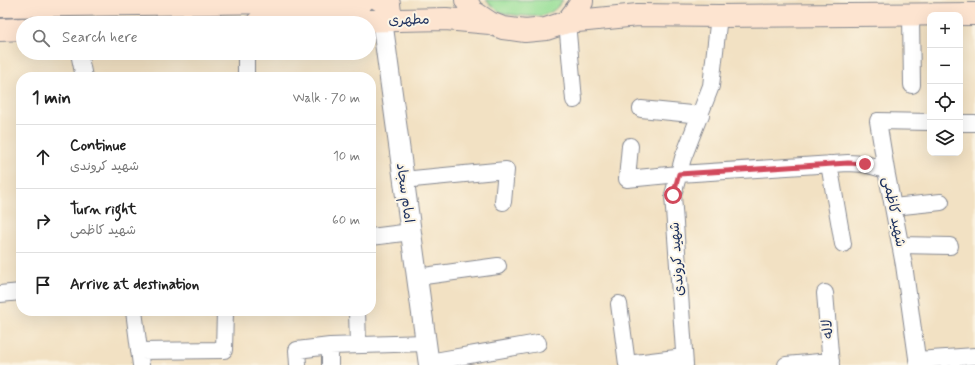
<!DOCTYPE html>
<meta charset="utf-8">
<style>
body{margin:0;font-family:Mynerve,"Playpen Sans Arabic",sans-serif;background:#f2f2f2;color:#222}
.controls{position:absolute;right:12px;top:12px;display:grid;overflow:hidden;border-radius:8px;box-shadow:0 4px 16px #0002}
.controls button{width:36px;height:36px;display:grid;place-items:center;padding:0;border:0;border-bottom:1px solid #e0e0e0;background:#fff;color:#222;font:20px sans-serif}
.stop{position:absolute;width:12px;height:12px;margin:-9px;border:3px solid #d1495b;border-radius:50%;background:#fff}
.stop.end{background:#d1495b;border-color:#fff;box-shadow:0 1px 4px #0008}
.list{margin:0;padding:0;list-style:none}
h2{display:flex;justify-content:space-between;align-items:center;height:52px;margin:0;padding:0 16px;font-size:17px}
h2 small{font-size:13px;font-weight:400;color:#767676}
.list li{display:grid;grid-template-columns:26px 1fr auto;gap:12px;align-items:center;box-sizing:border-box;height:64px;padding:0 16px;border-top:1px solid #e0e0e0}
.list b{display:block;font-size:15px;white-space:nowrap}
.list p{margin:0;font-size:13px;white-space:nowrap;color:#767676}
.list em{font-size:13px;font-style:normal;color:#767676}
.icon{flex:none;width:22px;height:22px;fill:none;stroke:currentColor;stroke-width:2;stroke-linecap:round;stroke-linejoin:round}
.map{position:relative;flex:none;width:975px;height:365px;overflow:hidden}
.search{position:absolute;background:#fff;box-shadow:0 4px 16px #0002;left:16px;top:16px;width:360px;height:44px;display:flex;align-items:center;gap:10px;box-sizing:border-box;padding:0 14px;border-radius:22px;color:#767676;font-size:15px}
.panel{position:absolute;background:#fff;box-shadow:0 4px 16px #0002;left:16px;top:72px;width:360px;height:244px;border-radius:16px}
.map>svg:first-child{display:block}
.green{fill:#99df98;stroke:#5a877b}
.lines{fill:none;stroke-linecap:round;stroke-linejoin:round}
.minor-casing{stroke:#868890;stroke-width:18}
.tertiary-casing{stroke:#868890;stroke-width:22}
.secondary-casing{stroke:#868890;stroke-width:24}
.minor{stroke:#fff;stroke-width:16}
.tertiary{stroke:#fff;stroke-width:20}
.secondary{stroke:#fde4d0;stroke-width:22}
.route{stroke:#d1495b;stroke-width:5}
.labels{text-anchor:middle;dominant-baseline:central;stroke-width:4;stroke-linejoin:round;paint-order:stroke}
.street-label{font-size:14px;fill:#1b2f5e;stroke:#fcf5e5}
</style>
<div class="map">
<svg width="975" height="365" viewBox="0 0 975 365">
<rect width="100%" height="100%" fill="#fcf5e5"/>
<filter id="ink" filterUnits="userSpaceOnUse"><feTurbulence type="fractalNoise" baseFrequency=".025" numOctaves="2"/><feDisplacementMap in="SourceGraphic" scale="8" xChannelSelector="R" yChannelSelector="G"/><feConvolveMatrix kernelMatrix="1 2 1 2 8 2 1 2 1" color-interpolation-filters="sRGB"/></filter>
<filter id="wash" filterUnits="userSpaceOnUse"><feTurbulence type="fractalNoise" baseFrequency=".012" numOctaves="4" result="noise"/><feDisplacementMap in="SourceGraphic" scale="16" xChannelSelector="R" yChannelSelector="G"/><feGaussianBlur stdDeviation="0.9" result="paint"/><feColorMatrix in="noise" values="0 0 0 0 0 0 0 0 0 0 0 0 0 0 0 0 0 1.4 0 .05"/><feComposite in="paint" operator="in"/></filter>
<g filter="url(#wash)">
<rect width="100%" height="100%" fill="#f2e1c3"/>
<path class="green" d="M 486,0 L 563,0 C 557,8 553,12 544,15 C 537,18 511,15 503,13 C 497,10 490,5 486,0 Z"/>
</g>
<g filter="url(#ink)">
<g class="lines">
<defs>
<path id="minor" d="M 911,15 L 912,85
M 567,22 L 574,100
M 79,53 L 84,77
M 246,53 L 246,77
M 641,109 L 701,115
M 960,123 L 975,123
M 630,146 L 627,179 L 679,174 L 848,163 L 865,164 L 886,170 L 904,265 L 918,365
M 829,164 L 843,244
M 886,170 L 878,121 L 930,122
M 403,180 L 506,170 L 503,202
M 893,207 L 941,202
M 371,237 L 411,232
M 900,245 L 950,246
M 417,277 L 498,266
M 825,293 L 831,365
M 0,294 L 21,292
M 619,304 L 627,364 L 684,357
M 134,311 L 141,365
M 357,311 L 358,345
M 330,346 L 330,365
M 139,351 L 224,350 L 225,311
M 917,360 L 975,356
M 429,362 L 538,343
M 298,365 L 297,350 L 330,346 L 426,343
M 685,365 L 673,195 L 683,158 L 711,86 L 719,16
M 786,365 L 831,361"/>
<path id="tertiary" d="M 382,20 L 429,365"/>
<path id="secondary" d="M 380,0 L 389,4 L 390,13 L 382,20
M 466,0 L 472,11 L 490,23 L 503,28 L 525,31 L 546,29 L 567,22 L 582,2 L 582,0
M 0,6 L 284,2 L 364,0
M 567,22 L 638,15 L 719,16 L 975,14
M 257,23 L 446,19 L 490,23
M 0,30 L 23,29"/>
</defs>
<use href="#minor" class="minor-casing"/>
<use href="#tertiary" class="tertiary-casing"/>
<use href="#secondary" class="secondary-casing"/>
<use href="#minor" class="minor"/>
<use href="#tertiary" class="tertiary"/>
<use href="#secondary" class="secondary"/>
</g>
</g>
<g class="lines" filter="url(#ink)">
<path class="route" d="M 673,195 L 679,174 L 848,163 L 865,164"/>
</g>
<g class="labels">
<g class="street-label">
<text transform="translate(409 20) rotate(-1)">مطهری</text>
<text transform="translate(405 193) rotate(82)">امام سجاد</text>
<text transform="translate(894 212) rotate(79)">شهید کاظمی</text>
<text transform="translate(677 259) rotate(-94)">شهید کروندی</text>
<text transform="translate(828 329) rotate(-95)">لاله</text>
</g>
</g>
</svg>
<div class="controls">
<button>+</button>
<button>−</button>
<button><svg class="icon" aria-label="locate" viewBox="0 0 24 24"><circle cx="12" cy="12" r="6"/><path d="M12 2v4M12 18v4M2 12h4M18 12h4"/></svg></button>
<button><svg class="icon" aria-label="layers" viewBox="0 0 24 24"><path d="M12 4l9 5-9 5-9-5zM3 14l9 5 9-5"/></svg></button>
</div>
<div class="stop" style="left:673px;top:195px"></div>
<div class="stop end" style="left:865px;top:164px"></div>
<div class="search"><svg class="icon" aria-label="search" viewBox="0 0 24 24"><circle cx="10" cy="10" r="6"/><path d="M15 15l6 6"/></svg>Search here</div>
<section class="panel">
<h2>1 min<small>Walk · 70 m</small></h2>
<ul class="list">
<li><svg class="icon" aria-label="ahead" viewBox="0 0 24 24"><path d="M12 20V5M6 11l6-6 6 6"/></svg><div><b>Continue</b><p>شهید کروندی</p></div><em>10 m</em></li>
<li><svg class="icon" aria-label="right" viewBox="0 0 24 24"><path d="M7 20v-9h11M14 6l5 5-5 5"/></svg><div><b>Turn right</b><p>شهید کاظمی</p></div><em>60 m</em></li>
<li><svg class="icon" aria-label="arrive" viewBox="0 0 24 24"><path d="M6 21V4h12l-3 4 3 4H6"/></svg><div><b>Arrive at destination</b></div></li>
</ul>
</section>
</div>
